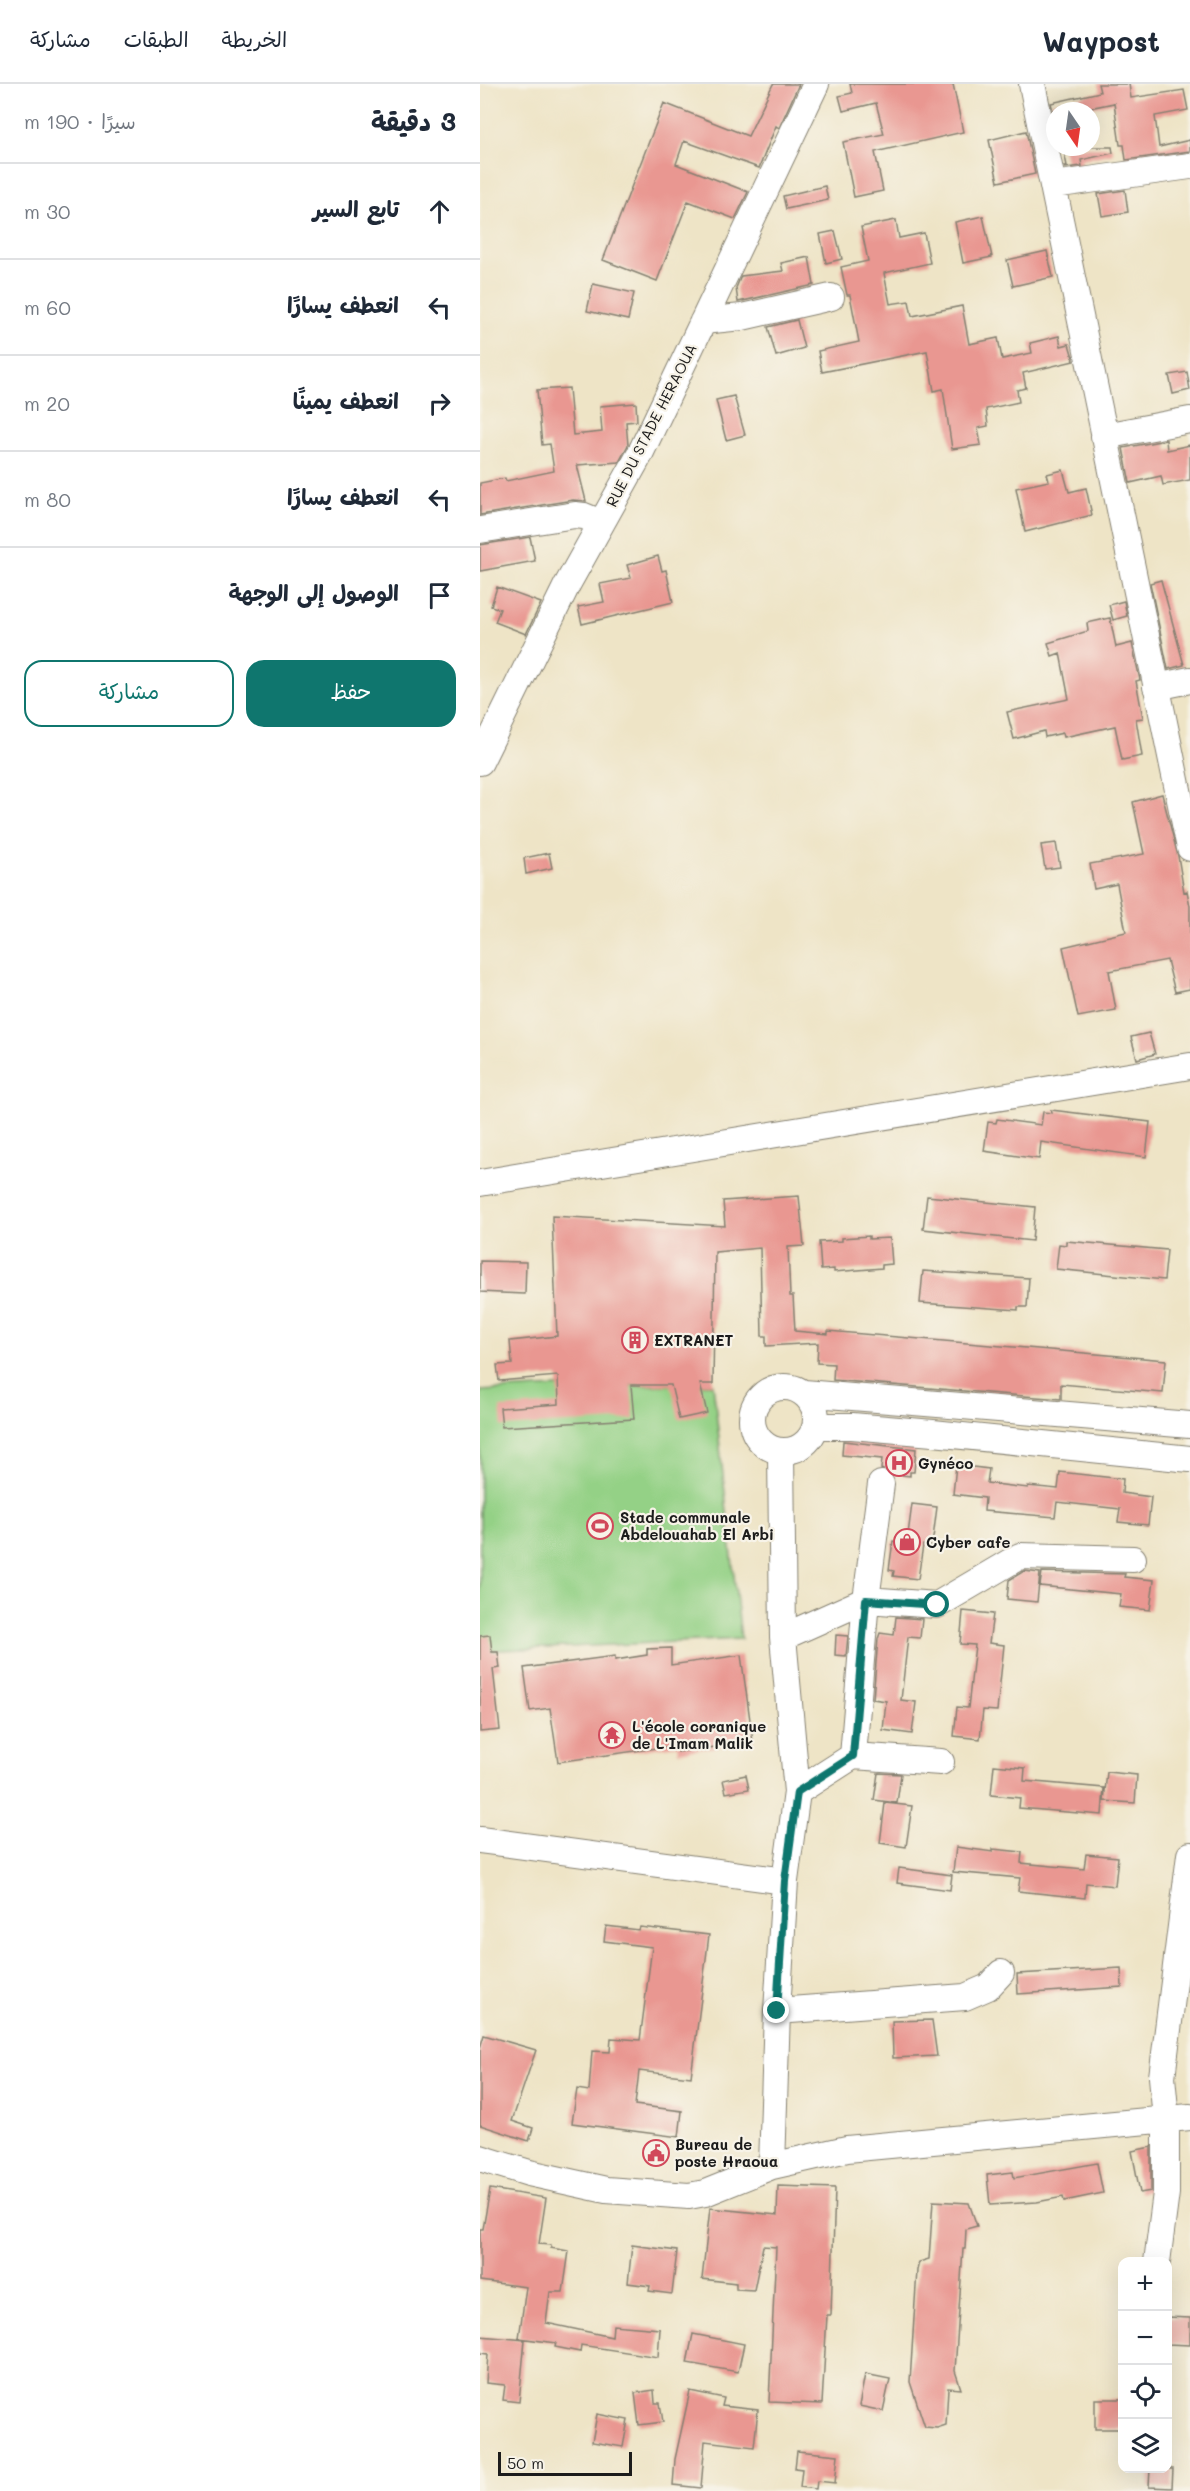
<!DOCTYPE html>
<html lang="ar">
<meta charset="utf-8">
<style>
body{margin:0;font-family:Mali,"Playpen Sans Arabic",sans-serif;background:#f6f6f7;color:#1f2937;direction:rtl}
.controls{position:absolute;right:18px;bottom:18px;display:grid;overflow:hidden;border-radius:12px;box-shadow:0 6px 24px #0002}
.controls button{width:54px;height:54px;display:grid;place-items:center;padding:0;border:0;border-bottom:2px solid #e0e1e3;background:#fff;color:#1f2937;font:30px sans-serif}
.compass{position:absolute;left:566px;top:18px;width:54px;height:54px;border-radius:50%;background:#fff;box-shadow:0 6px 24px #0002;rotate:167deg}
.scale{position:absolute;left:18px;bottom:15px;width:134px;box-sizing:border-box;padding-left:6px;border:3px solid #1c1c1c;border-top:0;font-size:16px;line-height:21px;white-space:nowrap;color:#1c1c1c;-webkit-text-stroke:4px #f7f3e8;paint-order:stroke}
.stop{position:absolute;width:18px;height:18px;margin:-14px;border:4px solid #0f766e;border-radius:50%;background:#fff}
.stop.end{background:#0f766e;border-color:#fff;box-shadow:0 2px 6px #0008}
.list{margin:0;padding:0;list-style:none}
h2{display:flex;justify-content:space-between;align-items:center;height:78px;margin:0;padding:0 24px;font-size:26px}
h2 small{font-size:20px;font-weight:400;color:#747a83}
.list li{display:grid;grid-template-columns:39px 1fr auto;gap:18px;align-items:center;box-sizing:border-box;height:96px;padding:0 24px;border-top:2px solid #e0e1e3}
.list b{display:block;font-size:22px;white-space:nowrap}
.list em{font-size:20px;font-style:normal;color:#747a83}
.actions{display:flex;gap:12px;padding:18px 24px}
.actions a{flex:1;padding:14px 0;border:2px solid #0f766e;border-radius:18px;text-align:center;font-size:21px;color:#0f766e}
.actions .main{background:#0f766e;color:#fff}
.icon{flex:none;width:33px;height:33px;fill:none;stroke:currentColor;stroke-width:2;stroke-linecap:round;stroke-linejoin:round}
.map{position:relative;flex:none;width:710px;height:2407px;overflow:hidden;direction:ltr}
header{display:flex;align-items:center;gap:36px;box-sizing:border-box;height:84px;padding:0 30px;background:#fff;border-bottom:2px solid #e0e1e3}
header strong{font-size:28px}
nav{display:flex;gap:33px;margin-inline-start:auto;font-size:21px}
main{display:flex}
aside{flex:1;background:#fff}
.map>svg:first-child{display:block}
.green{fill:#94d186;stroke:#587651;stroke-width:1.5}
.building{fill:#e99791}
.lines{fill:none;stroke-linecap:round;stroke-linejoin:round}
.minor-casing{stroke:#858071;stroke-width:28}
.minor{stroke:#fff;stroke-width:26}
.route{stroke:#0f766e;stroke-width:8}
.labels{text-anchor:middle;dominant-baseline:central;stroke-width:4.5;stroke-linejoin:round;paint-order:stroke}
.street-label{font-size:15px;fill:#1c1c1c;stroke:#f7f3e8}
.poi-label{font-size:15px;font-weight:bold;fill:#1c1c1c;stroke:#f7f3e8;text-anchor:start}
</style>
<header>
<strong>Waypost</strong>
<nav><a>الخريطة</a><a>الطبقات</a><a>مشاركة</a></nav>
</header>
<main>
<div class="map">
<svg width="710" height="2407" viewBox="0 0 710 2407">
<rect width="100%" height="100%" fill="#f7f3e8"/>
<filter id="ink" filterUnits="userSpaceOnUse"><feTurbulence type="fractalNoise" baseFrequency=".0167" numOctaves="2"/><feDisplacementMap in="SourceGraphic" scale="12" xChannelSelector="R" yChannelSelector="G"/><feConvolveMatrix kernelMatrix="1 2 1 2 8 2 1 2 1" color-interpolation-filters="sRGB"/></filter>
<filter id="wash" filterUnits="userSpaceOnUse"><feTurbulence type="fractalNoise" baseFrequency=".008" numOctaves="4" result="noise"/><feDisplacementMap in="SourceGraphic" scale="24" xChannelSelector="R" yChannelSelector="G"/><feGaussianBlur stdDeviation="1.35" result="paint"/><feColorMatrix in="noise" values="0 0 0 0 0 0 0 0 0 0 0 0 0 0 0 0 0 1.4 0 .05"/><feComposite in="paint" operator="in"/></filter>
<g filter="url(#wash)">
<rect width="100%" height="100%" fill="#eee4c6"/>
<path class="green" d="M 233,1300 L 261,1555 L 0,1567 L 0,1307 L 79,1303 Z"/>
<g id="blocks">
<path class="building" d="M 293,0 L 319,0 L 299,44 L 296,42 L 279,84 L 204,57 L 196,80 L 268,108 L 255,135 L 208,117 L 177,197 L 123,176 L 184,19 L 268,52 Z
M 370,0 L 473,0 L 483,48 L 395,68 L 403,107 L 374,113 L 363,58 L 404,50 L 396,19 L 363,27 L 359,12 L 372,9 Z
M 618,0 L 649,0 L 651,14 L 704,6 L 708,26 L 675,32 L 679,63 L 710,56 L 710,67 L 646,76 L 644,61 L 640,61 L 634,19 L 595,27 L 575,27 L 574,31 L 571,19 L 620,8 Z
M 546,47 L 555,90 L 518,98 L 509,56 Z
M 583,63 L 632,63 L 633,69 L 601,76 L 602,82 L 585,84 L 584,82 L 587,82 Z
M 345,102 L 348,116 L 306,125 L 303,112 Z
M 645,106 L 648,128 L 622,132 L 618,110 Z
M 503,132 L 512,173 L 483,179 L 475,138 Z
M 416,136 L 419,154 L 444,149 L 450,179 L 404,189 L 410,220 L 429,217 L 432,232 L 482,222 L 489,260 L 518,254 L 522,275 L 552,269 L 550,259 L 579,252 L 581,262 L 589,260 L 594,277 L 543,289 L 546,304 L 537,306 L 539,318 L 506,325 L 508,342 L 498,344 L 501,361 L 472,365 L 463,305 L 454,307 L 447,267 L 342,288 L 338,267 L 379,258 L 370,211 L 367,211 L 361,183 L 388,177 L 381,143 Z
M 355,147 L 362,175 L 346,179 L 340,150 Z
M 567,167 L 573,193 L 533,202 L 527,176 Z
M 329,173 L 334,201 L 258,218 L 256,204 L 261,192 L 303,187 L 301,179 Z
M 113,200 L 154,209 L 148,236 L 107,227 Z
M 317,236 L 324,264 L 296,272 L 288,243 Z
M 707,288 L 710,306 L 693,310 L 689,291 Z
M 89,304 L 93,351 L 122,348 L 120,322 L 156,319 L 157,337 L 146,338 L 148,361 L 139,378 L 97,381 L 106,417 L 93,416 L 0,431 L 0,399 L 25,394 L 26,397 L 74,387 L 70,360 L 62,361 L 57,306 Z
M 254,312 L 265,351 L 246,356 L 236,316 Z
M 686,356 L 687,366 L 710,361 L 710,396 L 683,401 L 681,392 L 650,399 L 643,364 Z
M 583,386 L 589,408 L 606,404 L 612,431 L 545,448 L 536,404 L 569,397 L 567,390 Z
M 50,453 L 55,477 L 0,487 L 0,461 Z
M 178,472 L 182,487 L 186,486 L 193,518 L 102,540 L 98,523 L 124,518 L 120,500 L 151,494 L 147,481 Z
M 681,496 L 704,581 L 688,585 L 670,499 Z
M 17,503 L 61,519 L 46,550 L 15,538 L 20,525 L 11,522 Z
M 644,517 L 647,532 L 633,536 L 629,521 Z
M 630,534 L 636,563 L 652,559 L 660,596 L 656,597 L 663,634 L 656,635 L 662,672 L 642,676 L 635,642 L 584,653 L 583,649 L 565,653 L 564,647 L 534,655 L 527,628 L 589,615 L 580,569 L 572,572 L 568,559 L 608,547 L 607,539 Z
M 682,710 L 698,772 L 704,808 L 707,807 L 710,822 L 710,905 L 695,908 L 687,876 L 629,887 L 636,926 L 598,933 L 583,863 L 646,848 L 637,800 L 614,805 L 610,780 L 664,770 L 653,718 Z
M 576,759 L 580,783 L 565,785 L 561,761 Z
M 69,769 L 72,784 L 46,790 L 44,774 Z
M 669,949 L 675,970 L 657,975 L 651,953 Z
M 571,1026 L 670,1038 L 666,1073 L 561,1058 L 559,1075 L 504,1067 L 508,1038 L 516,1039 L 517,1035 L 561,1041 L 563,1028 L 572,1029 Z
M 319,1112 L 324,1162 L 308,1163 L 310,1212 L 313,1212 L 315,1247 L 348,1250 L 348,1247 L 686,1276 L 683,1309 L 581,1300 L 581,1315 L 353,1296 L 354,1280 L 337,1279 L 338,1259 L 286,1262 L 286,1252 L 282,1252 L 280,1164 L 235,1168 L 233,1300 L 220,1300 L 227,1329 L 199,1335 L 191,1301 L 151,1301 L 154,1335 L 22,1343 L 20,1324 L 79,1320 L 78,1292 L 19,1297 L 17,1281 L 32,1280 L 30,1257 L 77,1252 L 72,1132 L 245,1142 L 243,1117 Z
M 447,1112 L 555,1123 L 552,1157 L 443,1145 Z
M 389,1152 L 389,1155 L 410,1154 L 412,1180 L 402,1181 L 402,1184 L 354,1188 L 354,1185 L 341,1186 L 339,1158 L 362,1157 L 362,1154 Z
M 586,1157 L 687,1166 L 684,1196 L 576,1185 L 579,1160 L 586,1161 Z
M 0,1177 L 46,1178 L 45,1210 L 0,1208 Z
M 443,1187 L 549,1194 L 547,1223 L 538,1223 L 538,1226 L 440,1219 Z
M 363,1357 L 436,1365 L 434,1388 L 430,1388 L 430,1392 L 412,1390 L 401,1385 L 402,1375 L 362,1371 Z
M 476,1381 L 509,1385 L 507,1399 L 548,1404 L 548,1402 L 578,1405 L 580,1388 L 643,1395 L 642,1409 L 671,1413 L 668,1441 L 638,1438 L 640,1425 L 577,1418 L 575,1433 L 504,1427 L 505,1414 L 473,1410 Z
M 432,1420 L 457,1423 L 452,1462 L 443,1461 L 438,1495 L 413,1492 L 414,1487 L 409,1486 L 413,1457 L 427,1458 Z
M 544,1487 L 560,1489 L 557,1518 L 527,1515 L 529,1496 Z
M 562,1488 L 645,1490 L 644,1493 L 674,1496 L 670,1526 L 639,1523 L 641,1510 L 560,1502 Z
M 483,1527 L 513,1530 L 509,1559 L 524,1561 L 517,1627 L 503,1626 L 500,1655 L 474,1652 L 477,1623 L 488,1624 L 495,1561 L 480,1560 Z
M 416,1533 L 442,1535 L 440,1554 L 428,1553 L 421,1616 L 436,1618 L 432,1650 L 403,1646 L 406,1617 L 393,1615 L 398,1555 L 400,1549 L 414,1551 Z
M 10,1551 L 12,1568 L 18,1568 L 20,1584 L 13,1585 L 20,1646 L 0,1648 L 0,1552 Z
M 356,1551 L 368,1552 L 366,1572 L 355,1571 Z
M 191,1564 L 191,1581 L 261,1571 L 273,1658 L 198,1668 L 197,1661 L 78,1678 L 70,1624 L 50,1627 L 44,1584 L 135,1572 L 135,1576 L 167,1571 L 167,1565 Z
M 514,1681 L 545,1684 L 544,1697 L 624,1704 L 622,1731 L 539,1724 L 540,1714 L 511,1711 Z
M 627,1688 L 657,1691 L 655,1719 L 624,1717 Z
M 398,1689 L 421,1690 L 417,1719 L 394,1716 Z
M 266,1691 L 269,1705 L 246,1709 L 243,1696 Z
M 405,1719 L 432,1722 L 426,1763 L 400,1759 Z
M 476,1763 L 513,1768 L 513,1765 L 542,1768 L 541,1779 L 604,1785 L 606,1770 L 638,1773 L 635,1802 L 606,1799 L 605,1814 L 538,1807 L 540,1794 L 473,1788 Z
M 419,1784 L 472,1791 L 470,1806 L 417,1799 Z
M 126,1842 L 159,1846 L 160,1843 L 229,1851 L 211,1993 L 159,1987 L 155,2021 L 202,2027 L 199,2053 L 92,2039 L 97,2005 L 109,2007 L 112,1967 L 130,1968 L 131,1954 L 160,1956 L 172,1863 L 124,1857 Z
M 641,1884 L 642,1903 L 538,1910 L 537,1890 Z
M 452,1936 L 457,1972 L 413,1974 L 412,1937 Z
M 4,1951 L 56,1966 L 32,2037 L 53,2044 L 49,2057 L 0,2041 L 0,1964 Z
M 671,2063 L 671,2107 L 660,2109 L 652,2067 Z
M 617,2079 L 623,2109 L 584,2117 L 583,2113 L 557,2118 L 510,2121 L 507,2091 L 533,2088 L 534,2094 Z
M 298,2102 L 355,2104 L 351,2231 L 347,2231 L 342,2320 L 289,2318 L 296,2163 L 283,2162 L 274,2206 L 256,2205 L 256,2199 L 222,2195 L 230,2124 L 297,2131 Z
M 10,2105 L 66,2114 L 59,2160 L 71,2161 L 71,2164 L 89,2167 L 83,2208 L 70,2208 L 66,2239 L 132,2253 L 133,2241 L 180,2245 L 178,2273 L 101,2261 L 100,2268 L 75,2263 L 76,2259 L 39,2254 L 46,2203 L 0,2197 L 0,2145 L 3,2145 Z
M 453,2117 L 489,2119 L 497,2142 L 486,2145 L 485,2165 L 483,2165 L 475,2287 L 481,2305 L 468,2304 L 466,2341 L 457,2344 L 445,2343 L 430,2298 L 437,2186 L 439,2178 L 449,2175 Z
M 152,2161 L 197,2167 L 192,2210 L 169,2207 L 170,2202 L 148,2199 Z
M 687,2233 L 710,2234 L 710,2261 L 687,2260 Z
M 213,2250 L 264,2260 L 258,2288 L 207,2279 Z
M 0,2252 L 45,2256 L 39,2318 L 23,2316 L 25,2301 L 6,2299 L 8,2270 L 0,2269 Z
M 385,2290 L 410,2295 L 403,2327 L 379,2322 Z
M 174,2306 L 175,2319 L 180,2319 L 183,2338 L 159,2341 L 155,2309 Z
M 210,2307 L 244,2314 L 242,2322 L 278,2326 L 274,2363 L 225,2357 L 221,2404 L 193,2401 L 195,2375 Z
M 615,2315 L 642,2315 L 642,2345 L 615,2345 Z
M 117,2330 L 148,2336 L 143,2363 L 112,2358 Z
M 317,2367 L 358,2371 L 355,2399 L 337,2397 L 336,2405 L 320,2403 L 322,2385 L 315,2384 Z
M 670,2385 L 693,2385 L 692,2404 L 669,2403 Z"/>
</g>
</g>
<g filter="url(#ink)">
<use href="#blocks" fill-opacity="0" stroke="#858071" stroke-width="1.5"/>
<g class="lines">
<defs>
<path id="minor" d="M 552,0 L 710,764
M 573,101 L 710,82
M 223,237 L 262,233 L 351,213
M 624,352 L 710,336
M 0,446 L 95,431 L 104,432 L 121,439
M 676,603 L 710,596
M 0,678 L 87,501 L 159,372 L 336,0
M 0,1099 L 710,982
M272 1335a32 32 0 1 1 64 0a32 32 0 1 1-64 0Z
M 324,1309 L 710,1341
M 336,1342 L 372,1342 L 453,1349 L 710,1375
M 301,1367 L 303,1553
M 373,1672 L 461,1678
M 317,1708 L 373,1672 L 386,1516 L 401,1400
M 0,1756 L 305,1797
M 297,1927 L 485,1913 L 508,1903 L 521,1889
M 0,2074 L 49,2089 L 126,2106 L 209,2112 L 225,2109 L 292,2082 L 367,2065 L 710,2033
M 292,2082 L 297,1927 L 305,1797 L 317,1708 L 303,1553 L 386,1516 L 457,1521 L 540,1472 L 653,1475
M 677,2178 L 686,2109 L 686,2035 L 682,1993 L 710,1771"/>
</defs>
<use href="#minor" class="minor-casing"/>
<use href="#minor" class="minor"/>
</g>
</g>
<g class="lines" filter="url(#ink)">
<path class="route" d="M 297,1927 L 305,1797 L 317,1708 L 373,1672 L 386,1516 L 457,1521"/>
</g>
<defs>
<symbol id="building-ring" viewBox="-11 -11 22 22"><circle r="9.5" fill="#f7f3e8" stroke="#d1495b" stroke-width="1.5"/><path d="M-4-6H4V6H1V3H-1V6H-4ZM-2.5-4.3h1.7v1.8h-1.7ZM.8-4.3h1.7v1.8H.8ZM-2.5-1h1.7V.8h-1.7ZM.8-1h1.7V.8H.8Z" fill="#d1495b"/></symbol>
<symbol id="hospital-ring" viewBox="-11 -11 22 22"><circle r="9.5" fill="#f7f3e8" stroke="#d1495b" stroke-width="1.5"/><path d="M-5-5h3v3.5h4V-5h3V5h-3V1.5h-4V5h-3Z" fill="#d1495b"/></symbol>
<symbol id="stadium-ring" viewBox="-11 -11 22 22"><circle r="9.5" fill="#f7f3e8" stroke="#d1495b" stroke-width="1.5"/><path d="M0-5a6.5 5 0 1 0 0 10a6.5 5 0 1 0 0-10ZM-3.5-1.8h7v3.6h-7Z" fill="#d1495b"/></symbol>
<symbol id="shop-ring" viewBox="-11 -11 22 22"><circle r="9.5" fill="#f7f3e8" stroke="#d1495b" stroke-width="1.5"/><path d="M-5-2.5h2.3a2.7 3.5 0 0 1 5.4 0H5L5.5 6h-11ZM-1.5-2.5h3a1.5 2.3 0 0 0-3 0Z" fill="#d1495b"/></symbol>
<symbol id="temple-ring" viewBox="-11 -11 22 22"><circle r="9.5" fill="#f7f3e8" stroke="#d1495b" stroke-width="1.5"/><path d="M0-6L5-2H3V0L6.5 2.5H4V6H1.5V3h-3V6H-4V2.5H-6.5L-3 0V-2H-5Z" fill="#d1495b"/></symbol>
<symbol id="civic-ring" viewBox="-11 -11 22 22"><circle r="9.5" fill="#f7f3e8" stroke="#d1495b" stroke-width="1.5"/><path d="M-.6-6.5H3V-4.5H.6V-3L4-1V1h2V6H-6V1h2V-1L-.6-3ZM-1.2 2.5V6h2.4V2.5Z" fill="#d1495b"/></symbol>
</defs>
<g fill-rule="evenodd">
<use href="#building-ring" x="140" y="1241" width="30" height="30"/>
<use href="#hospital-ring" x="404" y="1364" width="30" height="30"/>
<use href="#stadium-ring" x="105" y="1427" width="30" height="30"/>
<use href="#shop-ring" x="412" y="1443" width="30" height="30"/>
<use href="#temple-ring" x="117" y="1636" width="30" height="30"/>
<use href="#civic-ring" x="161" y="2054" width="30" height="30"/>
</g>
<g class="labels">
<g class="street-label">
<text transform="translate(171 341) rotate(-63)">RUE DU STADE HERAOUA</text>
</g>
<g class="poi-label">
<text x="174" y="1256">EXTRANET</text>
<text x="438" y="1379">Gynéco</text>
<text x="140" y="1433">Stade communale<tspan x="140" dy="17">Abdelouahab El Arbi</tspan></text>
<text x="446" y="1458">Cyber cafe</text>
<text x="152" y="1642">L'école coranique<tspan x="152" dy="17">de L'Imam Malik</tspan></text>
<text x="195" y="2060">Bureau de<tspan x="195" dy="17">poste Hraoua</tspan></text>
</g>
</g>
</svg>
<div class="controls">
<button>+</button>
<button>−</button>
<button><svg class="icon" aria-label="locate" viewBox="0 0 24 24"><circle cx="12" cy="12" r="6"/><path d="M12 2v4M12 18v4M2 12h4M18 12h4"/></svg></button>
<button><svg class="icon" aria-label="layers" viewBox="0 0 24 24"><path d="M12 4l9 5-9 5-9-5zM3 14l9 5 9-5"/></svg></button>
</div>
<svg class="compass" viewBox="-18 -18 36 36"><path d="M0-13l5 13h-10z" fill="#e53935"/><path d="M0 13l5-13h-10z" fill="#747a83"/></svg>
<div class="scale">50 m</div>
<div class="stop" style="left:457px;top:1521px"></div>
<div class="stop end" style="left:297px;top:1927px"></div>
</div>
<aside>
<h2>3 دقيقة<small>سيرًا · 190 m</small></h2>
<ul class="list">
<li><svg class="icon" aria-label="ahead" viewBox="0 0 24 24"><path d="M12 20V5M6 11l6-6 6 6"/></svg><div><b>تابع السير</b></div><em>30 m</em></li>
<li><svg class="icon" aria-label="left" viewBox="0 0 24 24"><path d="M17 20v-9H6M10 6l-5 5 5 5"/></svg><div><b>انعطف يسارًا</b></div><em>60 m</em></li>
<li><svg class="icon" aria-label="right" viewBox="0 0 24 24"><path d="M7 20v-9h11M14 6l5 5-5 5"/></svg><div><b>انعطف يمينًا</b></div><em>20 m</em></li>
<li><svg class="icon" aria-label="left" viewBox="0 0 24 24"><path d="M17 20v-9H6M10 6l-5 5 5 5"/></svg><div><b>انعطف يسارًا</b></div><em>80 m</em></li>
<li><svg class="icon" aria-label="arrive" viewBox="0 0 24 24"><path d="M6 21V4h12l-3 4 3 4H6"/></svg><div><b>الوصول إلى الوجهة</b></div></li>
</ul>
<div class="actions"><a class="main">حفظ</a><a>مشاركة</a></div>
</aside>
</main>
